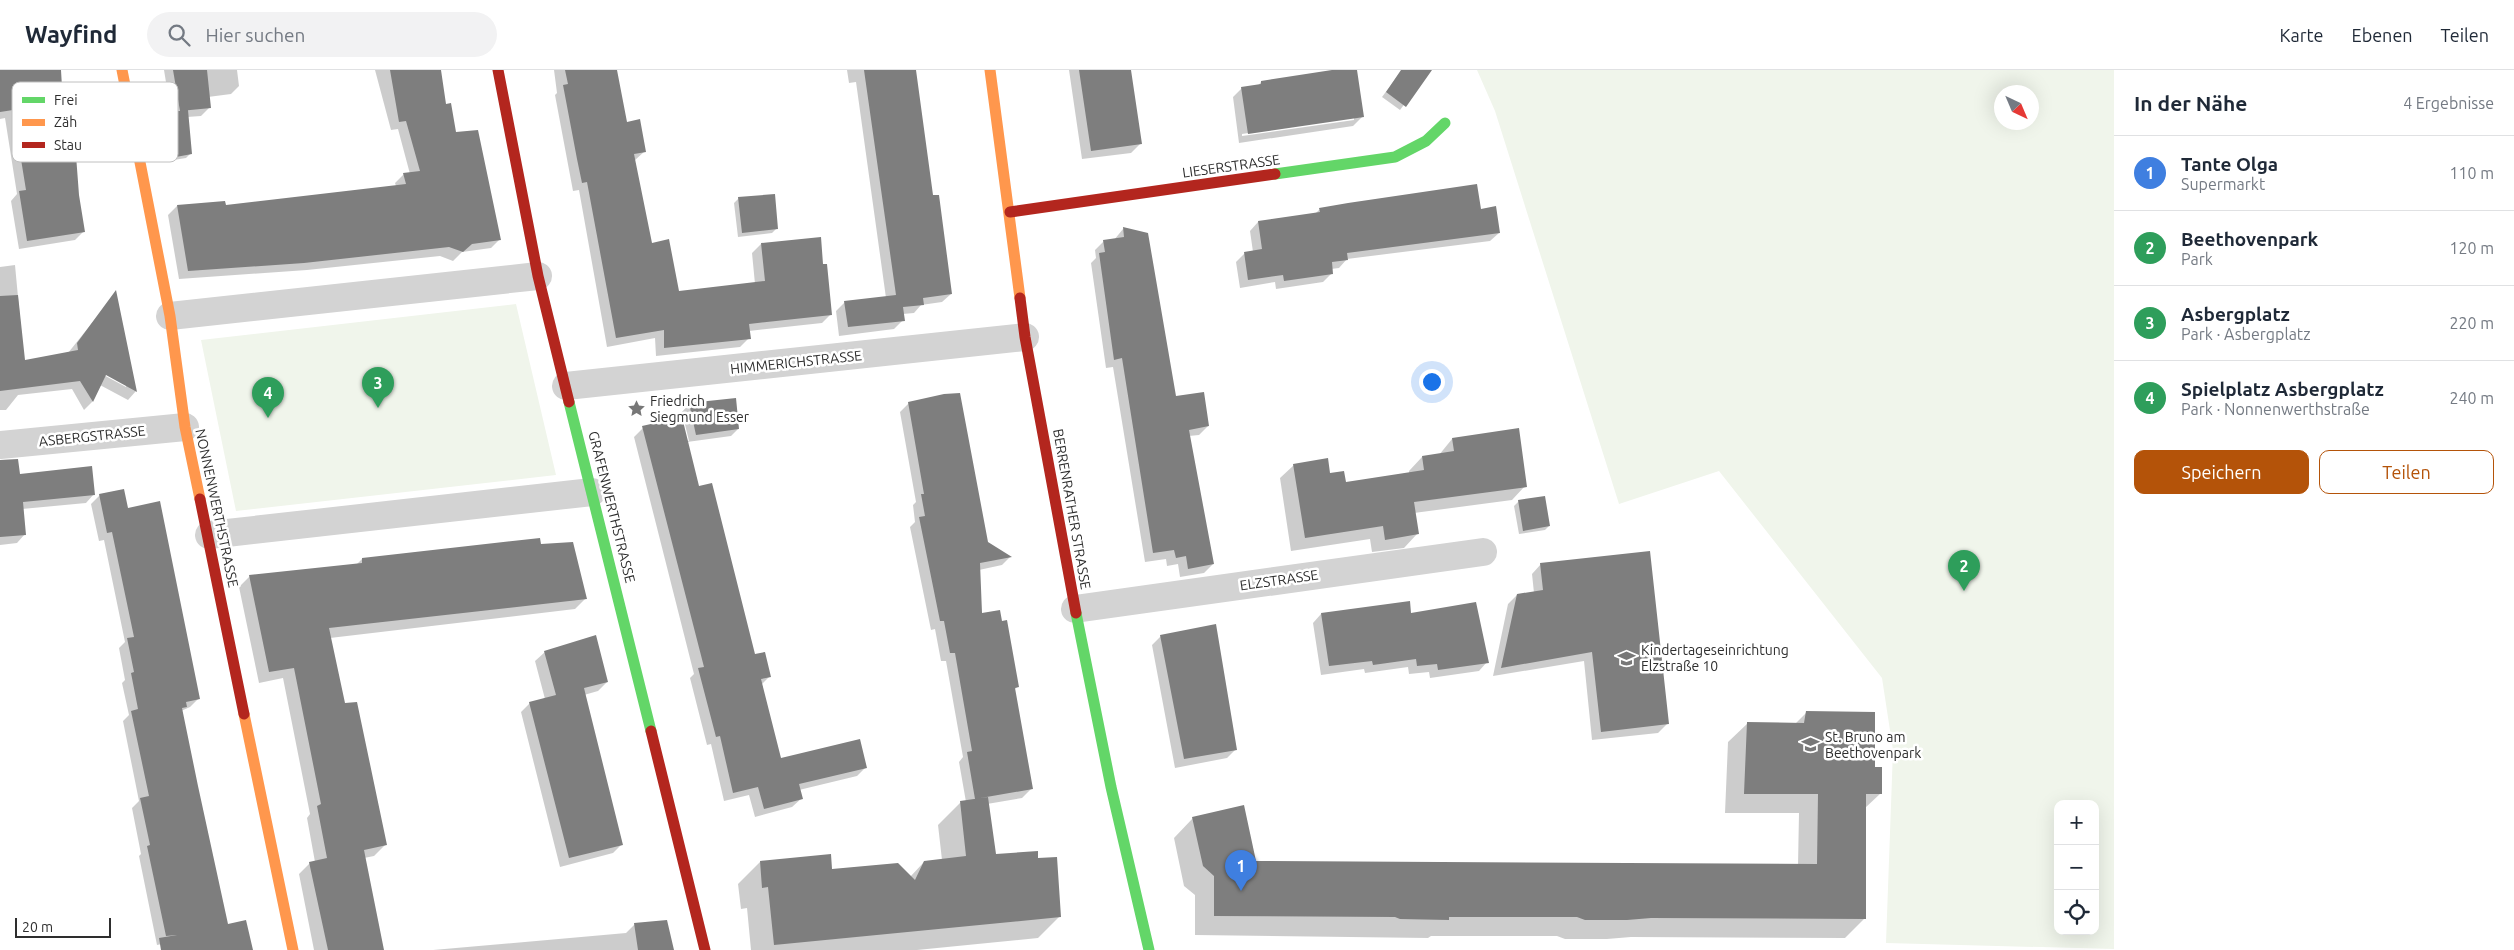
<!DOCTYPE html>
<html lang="de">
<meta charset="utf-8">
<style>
body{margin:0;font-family:Ubuntu,sans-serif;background:#f2f2f3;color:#1f2937}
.controls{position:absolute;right:15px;bottom:15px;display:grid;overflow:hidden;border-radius:10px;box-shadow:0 5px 20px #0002}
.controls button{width:45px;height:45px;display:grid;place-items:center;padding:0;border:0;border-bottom:1px solid #e0e1e3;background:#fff;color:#1f2937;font:25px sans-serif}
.compass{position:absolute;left:1994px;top:15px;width:45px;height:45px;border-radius:50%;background:#fff;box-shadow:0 5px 20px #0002;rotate:136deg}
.scale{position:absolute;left:15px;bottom:12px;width:96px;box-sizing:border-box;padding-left:5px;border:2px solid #2e2e2e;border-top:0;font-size:14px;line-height:18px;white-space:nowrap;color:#2e2e2e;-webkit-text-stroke:4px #fff;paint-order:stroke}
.you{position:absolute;left:1431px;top:311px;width:18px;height:18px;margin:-12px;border:4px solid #fff;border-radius:50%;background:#1a73e8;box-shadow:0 0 0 8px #1a73e833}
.badge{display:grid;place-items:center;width:32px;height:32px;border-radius:50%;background:#b45309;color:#fff;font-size:16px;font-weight:700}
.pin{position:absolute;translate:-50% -41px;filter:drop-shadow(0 1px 2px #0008)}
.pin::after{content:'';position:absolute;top:26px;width:18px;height:15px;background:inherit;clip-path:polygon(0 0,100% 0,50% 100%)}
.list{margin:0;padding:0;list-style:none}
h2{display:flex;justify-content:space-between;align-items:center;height:65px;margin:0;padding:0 20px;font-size:21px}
h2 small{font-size:16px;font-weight:400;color:#747a83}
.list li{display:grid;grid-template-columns:32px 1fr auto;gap:15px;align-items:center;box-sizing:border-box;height:75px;padding:0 20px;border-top:1px solid #e0e1e3}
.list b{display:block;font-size:19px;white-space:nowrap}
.list p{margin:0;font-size:16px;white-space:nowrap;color:#747a83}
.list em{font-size:16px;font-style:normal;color:#747a83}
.actions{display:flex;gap:10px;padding:15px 20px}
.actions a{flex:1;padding:11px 0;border:1px solid #b45309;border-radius:10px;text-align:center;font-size:18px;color:#b45309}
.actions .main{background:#b45309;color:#fff}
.icon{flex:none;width:28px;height:28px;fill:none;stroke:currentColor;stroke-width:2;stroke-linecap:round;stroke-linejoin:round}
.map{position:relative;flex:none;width:2114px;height:880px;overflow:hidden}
header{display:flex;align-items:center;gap:30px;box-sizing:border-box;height:70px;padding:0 25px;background:#fff;border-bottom:1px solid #e0e1e3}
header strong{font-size:24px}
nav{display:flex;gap:28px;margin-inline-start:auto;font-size:18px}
.search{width:350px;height:45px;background:#f2f2f3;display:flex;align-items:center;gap:12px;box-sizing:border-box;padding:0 18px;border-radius:28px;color:#747a83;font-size:19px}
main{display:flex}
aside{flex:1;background:#fff}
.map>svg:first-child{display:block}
.green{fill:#f0f5eb;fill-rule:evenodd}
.shadow{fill:#0003;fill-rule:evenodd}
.building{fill:#7e7e7e}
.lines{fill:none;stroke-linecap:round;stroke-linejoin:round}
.street{stroke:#d3d3d3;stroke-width:28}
.fast{stroke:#63d668;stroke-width:11}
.slow{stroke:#ff974d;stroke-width:11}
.jam{stroke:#b3261e;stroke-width:11}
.labels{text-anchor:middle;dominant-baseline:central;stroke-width:5;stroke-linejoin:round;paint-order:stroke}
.street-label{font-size:14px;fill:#2e2e2e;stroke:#fff}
.poi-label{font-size:14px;fill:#2e2e2e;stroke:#fff;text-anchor:start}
.key{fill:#fff;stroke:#c0c0c0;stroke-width:1}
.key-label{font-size:14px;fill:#2e2e2e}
</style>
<header>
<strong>Wayfind</strong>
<div class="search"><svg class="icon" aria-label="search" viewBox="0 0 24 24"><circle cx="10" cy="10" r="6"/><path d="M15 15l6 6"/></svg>Hier suchen</div>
<nav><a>Karte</a><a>Ebenen</a><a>Teilen</a></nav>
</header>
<main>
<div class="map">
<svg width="2114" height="880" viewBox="0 0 2114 880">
<rect width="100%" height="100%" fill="#fff"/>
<path class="green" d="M 1477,0 L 2114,0 L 2114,879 L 1886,873 L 1893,680 L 1882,608 L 1719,401 L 1619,434 L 1495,41 ZM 2002,22 L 2032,22 L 2032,52 L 2002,52 ZM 2058,734 L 2095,734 L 2095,861 L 2058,861 Z
M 516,234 L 556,405 L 236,441 L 201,270 Z"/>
<path class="shadow" d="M 0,0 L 56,0 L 51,28 L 57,76 L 77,125 L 84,161 L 75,170 L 19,179 L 11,131 L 17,124 L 5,48 L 0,49 Z
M 164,0 L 237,0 L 239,16 L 231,24 L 208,27 L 209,38 L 201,46 L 187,47 L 190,84 L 186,88 L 161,92 L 153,49 L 158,44 L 171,43 Z
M 375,0 L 440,0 L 445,35 L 455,63 L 500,169 L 491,178 L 462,182 L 453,191 L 440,186 L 307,200 L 179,209 L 168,145 L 177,136 L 224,132 L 225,136 L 396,116 L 395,113 L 404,104 L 410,104 L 398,59 L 391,60 Z
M 554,0 L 616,0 L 626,53 L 645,81 L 634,91 L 651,174 L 678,222 L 755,214 L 752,183 L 761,174 L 822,196 L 831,244 L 822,253 L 749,261 L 749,268 L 740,277 L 656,286 L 655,268 L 607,277 L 579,120 L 573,121 L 555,25 L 557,23 Z
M 847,0 L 914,0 L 927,100 L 951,224 L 942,232 L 921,235 L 914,243 L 903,244 L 903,250 L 894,259 L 839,266 L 836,241 L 845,232 L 886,228 L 856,12 L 849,13 Z
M 1069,0 L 1130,0 L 1140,74 L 1131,83 L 1082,89 Z
M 1341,0 L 1356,0 L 1363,46 L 1353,56 L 1239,73 L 1233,27 L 1242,18 L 1258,16 L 1261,12 ZM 1354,47 L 1354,50 L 1242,66 L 1242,64 Z
M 1402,0 L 1430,0 L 1400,40 L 1382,27 Z
M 739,128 L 777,158 L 772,163 L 738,167 L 734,133 Z
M 1319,140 L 1480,141 L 1499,163 L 1490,171 L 1347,189 L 1339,198 L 1331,199 L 1332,203 L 1323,212 L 1276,219 L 1275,212 L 1240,218 L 1236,192 L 1244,184 L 1253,182 L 1250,161 L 1258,152 L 1315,144 Z
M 1123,159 L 1146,164 L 1175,328 L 1208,356 L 1199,365 L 1189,366 L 1213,494 L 1204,503 L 1180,507 L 1178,494 L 1167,496 L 1166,489 L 1145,492 L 1113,297 L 1106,298 L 1091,193 L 1096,188 L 1095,180 L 1104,171 L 1114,170 Z
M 15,195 L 24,291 L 68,283 L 116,223 L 136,321 L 128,330 L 100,315 L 92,332 L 84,340 L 72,319 L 18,325 L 6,340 L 0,340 L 0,197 ZM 102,301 L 126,314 L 126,317 L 100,303 Z
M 909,333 L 986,472 L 1010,487 L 1002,495 L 979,500 L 981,545 L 1017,617 L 1014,620 L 1031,719 L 1022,728 L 987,734 L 995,785 L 1037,790 L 1060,846 L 1038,868 L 917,880 L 751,880 L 747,838 L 741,839 L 738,814 L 760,792 L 910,807 L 924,792 L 942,790 L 938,755 L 960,733 L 966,732 L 959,692 L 963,687 L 946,591 L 941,591 L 935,559 L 931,560 L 910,457 L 915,452 L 913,435 L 916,432 L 900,342 Z
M 689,334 L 738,359 L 731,366 L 687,372 L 698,417 L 754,586 L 770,606 L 761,615 L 781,690 L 866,697 L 857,706 L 799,720 L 802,728 L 792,737 L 755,747 L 749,725 L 724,731 L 711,674 L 707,675 L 690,608 L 694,604 L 634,367 L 643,358 L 689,371 L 682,342 Z
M 1518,359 L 1525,416 L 1512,430 L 1414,443 L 1417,464 L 1404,478 L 1372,482 L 1370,469 L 1291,481 L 1280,408 L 1294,395 L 1329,404 L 1345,413 L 1409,403 L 1409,401 L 1422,387 L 1439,385 L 1452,369 Z
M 0,418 L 94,424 L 86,433 L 22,439 L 25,464 L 17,473 L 0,475 Z
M 100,425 L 127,439 L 199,628 L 190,637 L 181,641 L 227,855 L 252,880 L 163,880 L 162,874 L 157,875 L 139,786 L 141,784 L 132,738 L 139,731 L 123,651 L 129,645 L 122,613 L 125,610 L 119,578 L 125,572 L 104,470 L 99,471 L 91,434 Z
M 1519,431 L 1549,456 L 1545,460 L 1519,464 L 1514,436 Z
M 540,476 L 586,528 L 575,539 L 330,568 L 344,635 L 385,775 L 374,786 L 364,788 L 383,880 L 314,880 L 299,804 L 310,793 L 315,792 L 307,748 L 310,744 L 283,608 L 259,613 L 239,517 L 250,506 L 356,495 L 362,489 Z
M 1541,494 L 1667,654 L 1658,663 L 1592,670 L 1584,591 L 1493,606 L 1508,534 L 1517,525 L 1534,523 L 1532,504 Z
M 1321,544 L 1410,545 L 1487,592 L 1479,601 L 1430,608 L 1429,602 L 1409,604 L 1408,597 L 1365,603 L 1364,599 L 1321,605 L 1313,553 Z
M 1161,566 L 1236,679 L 1227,688 L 1175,698 L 1152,575 Z
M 545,582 L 607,612 L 598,621 L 584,625 L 622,774 L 613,783 L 560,797 L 521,642 L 530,633 L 545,629 L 535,591 Z
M 1807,642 L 1874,698 L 1881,723 L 1864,739 L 1864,849 L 1845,868 L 1631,867 L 1607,869 L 1565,869 L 1557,866 L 1431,866 L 1428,868 L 1195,865 L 1195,825 L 1184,816 L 1174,768 L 1193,748 L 1255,792 L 1798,795 L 1799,743 L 1725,743 L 1728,672 L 1748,653 L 1795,654 Z
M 635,854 L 672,880 L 433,880 L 626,863 Z"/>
<path class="building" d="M 0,0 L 61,0 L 62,17 L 53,28 L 58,74 L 75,72 L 79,125 L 85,162 L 27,171 L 19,121 L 26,120 L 13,40 L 0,42 Z
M 173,0 L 207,0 L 211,38 L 180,41 Z
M 390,0 L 441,0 L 446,34 L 451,33 L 456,62 L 478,60 L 501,170 L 472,174 L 463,182 L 449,177 L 304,193 L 188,201 L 177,135 L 225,131 L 226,135 L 406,114 L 403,103 L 420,101 L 406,51 L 399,52 Z
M 565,0 L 617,0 L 627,52 L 640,49 L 646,82 L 634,84 L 652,173 L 669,169 L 679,221 L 765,211 L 761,173 L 821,167 L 823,194 L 827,194 L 832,245 L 749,254 L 751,269 L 664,278 L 664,260 L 616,268 L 587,112 L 582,113 L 577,89 L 563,15 L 568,14 Z
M 864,0 L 916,0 L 933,125 L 939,125 L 952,224 L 923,228 L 924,235 L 903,237 L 905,251 L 848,257 L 844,231 L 896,225 Z
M 1079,0 L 1131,0 L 1142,74 L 1091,81 Z
M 1332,0 L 1357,0 L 1364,47 L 1248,64 L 1241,17 L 1261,14 L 1261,11 Z
M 1401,0 L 1432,0 L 1406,37 L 1386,22 Z
M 188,40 L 192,84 L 165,89 L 157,43 Z
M 1477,114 L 1481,139 L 1496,136 L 1500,163 L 1347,183 L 1348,190 L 1332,192 L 1333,204 L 1284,211 L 1283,205 L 1248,210 L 1244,182 L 1262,179 L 1258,151 L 1320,142 L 1319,138 L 1348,133 Z
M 775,124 L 778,159 L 742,163 L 738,127 Z
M 1123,157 L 1148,163 L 1176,326 L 1204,322 L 1209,356 L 1189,360 L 1214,494 L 1188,499 L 1186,486 L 1176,488 L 1174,480 L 1153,483 L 1122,288 L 1114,290 L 1099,183 L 1105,182 L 1103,170 L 1124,167 Z
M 116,220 L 137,322 L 106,305 L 93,332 L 80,311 L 0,321 L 0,226 L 18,225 L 25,290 L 78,280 L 77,273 Z
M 960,323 L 988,472 L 1012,487 L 980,493 L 982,543 L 1000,540 L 1002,551 L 1007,550 L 1019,617 L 1015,618 L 1033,719 L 975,729 L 967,682 L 972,681 L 955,583 L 950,583 L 944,551 L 940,551 L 919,447 L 925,446 L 921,424 L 924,424 L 908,332 L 944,324 Z
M 736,328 L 739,359 L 696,365 L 689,333 Z
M 682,347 L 699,416 L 712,413 L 755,584 L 765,582 L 771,607 L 761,609 L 781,688 L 860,669 L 867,698 L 799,714 L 803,729 L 764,739 L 758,717 L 733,723 L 720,666 L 716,667 L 698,598 L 704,597 L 642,356 Z
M 1519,358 L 1527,417 L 1414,432 L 1419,464 L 1385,470 L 1383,456 L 1305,468 L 1293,394 L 1328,388 L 1330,403 L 1344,401 L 1346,412 L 1424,400 L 1422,386 L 1454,381 L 1452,368 Z
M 18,389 L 20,404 L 92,396 L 95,425 L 23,432 L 26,465 L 0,467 L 0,390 Z
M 124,419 L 128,438 L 160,431 L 200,629 L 186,632 L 187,637 L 182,638 L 198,716 L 228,854 L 246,850 L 253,880 L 161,880 L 159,868 L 177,865 L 166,866 L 147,776 L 150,775 L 140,728 L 149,726 L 131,641 L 138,639 L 131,603 L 134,602 L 127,568 L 134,567 L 112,462 L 107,463 L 99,424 Z
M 1545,426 L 1550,456 L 1523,461 L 1518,430 Z
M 540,468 L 541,474 L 573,472 L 587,529 L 329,558 L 345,633 L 357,632 L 387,775 L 364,780 L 384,880 L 328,880 L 309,792 L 327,788 L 317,736 L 321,734 L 294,598 L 269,602 L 249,505 L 362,493 L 362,488 Z
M 1650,481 L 1669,654 L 1601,662 L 1592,582 L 1501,598 L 1517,524 L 1543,520 L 1540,493 Z
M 1410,531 L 1411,543 L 1476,532 L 1489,593 L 1438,600 L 1437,594 L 1417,596 L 1416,589 L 1373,595 L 1372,591 L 1329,596 L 1321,543 Z
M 1216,554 L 1237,680 L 1184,689 L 1160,565 Z
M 596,565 L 608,612 L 584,618 L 623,775 L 569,788 L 529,632 L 556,625 L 544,581 Z
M 1806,641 L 1875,642 L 1875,697 L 1882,697 L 1882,724 L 1866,724 L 1866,849 L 1651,848 L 1627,850 L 1585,850 L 1577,847 L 1449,847 L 1449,850 L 1400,849 L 1395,847 L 1214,846 L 1214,806 L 1203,796 L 1192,747 L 1244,735 L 1256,791 L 1817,794 L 1818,724 L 1744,724 L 1747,652 L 1804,653 Z
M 988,727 L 996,784 L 1038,781 L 1038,788 L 1057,787 L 1061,847 L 774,875 L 768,817 L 762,818 L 760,791 L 831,784 L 832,799 L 898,793 L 915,810 L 924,791 L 966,786 L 960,731 Z
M 667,850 L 674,880 L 638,880 L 634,853 Z"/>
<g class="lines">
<path class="street" d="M 170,246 L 538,206
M 566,316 L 1025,267
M 0,375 L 185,357
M 209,465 L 592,422
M 1075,539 L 1483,482"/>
<path class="fast" d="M 1275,104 L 1395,87 L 1426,71 L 1445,53
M 569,332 L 651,661
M 1076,543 L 1111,717 L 1149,880"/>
<path class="slow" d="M 122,0 L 170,246 L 185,357 L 200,429
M 990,0 L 1020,228
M 244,644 L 293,880"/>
<path class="jam" d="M 498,0 L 538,206 L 569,332
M 1010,142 L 1275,104
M 1020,228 L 1025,267 L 1076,543
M 200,429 L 244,644
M 651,661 L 705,880"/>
</g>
<defs>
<symbol id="sight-bare" viewBox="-9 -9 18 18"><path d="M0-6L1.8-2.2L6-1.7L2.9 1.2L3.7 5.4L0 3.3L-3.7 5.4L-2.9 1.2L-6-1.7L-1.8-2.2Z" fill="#777" stroke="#fff" stroke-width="2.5" paint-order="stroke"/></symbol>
<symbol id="school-bare" viewBox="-9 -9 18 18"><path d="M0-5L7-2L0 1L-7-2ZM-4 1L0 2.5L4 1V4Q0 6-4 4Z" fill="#777" stroke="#fff" stroke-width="2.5" paint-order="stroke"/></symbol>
</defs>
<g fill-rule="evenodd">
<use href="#sight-bare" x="624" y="326" width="25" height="25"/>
<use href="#school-bare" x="1614" y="576" width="25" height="25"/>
<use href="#school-bare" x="1798" y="662" width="25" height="25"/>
</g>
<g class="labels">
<g class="street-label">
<text transform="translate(1231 96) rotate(-8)">LIESERSTRASSE</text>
<text transform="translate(796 292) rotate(-6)">HIMMERICHSTRASSE</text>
<text transform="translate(92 366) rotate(-6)">ASBERGSTRASSE</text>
<text transform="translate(612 437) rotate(76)">GRAFENWERTHSTRASSE</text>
<text transform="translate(217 438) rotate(78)">NONNENWERTHSTRASSE</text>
<text transform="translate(1072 439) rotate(80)">BERRENRATHER STRASSE</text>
<text transform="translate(1279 510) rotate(-8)">ELZSTRASSE</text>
</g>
<g class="poi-label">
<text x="650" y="331">Friedrich<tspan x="650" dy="16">Siegmund Esser</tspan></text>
<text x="1641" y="580">Kindertageseinrichtung<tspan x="1641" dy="16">Elzstraße 10</tspan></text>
<text x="1825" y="667">St. Bruno am<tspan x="1825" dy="16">Beethovenpark</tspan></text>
</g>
</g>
<rect x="12" y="12" width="166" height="80" rx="8" class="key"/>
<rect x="22" y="27" width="23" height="6" fill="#63d668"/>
<rect x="22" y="49" width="23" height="7" fill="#ff974d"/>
<rect x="22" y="72" width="23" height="6" fill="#b3261e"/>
<g class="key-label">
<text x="54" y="35">Frei</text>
<text x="54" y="57">Zäh</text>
<text x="54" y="80">Stau</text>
</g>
</svg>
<div class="controls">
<button>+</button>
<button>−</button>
<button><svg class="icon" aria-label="locate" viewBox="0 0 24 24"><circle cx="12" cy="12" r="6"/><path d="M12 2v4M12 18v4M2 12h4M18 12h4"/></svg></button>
</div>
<svg class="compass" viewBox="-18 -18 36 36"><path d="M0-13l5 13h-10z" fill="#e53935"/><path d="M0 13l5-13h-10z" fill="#747a83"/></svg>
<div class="scale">20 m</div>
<div class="you"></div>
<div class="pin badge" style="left:1241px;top:821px;background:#3f7fe0">1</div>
<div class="pin badge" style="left:1964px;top:521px;background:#2e9e5b">2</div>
<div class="pin badge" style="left:378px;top:338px;background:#2e9e5b">3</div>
<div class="pin badge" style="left:268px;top:348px;background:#2e9e5b">4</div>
</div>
<aside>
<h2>In der Nähe<small>4 Ergebnisse</small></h2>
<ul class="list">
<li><span class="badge" style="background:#3f7fe0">1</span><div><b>Tante Olga</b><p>Supermarkt</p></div><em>110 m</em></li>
<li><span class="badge" style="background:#2e9e5b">2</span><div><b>Beethovenpark</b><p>Park</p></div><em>120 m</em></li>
<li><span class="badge" style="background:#2e9e5b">3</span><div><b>Asbergplatz</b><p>Park · Asbergplatz</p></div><em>220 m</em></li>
<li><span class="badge" style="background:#2e9e5b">4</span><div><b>Spielplatz Asbergplatz</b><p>Park · Nonnenwerthstraße</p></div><em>240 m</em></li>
</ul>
<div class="actions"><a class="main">Speichern</a><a>Teilen</a></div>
</aside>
</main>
